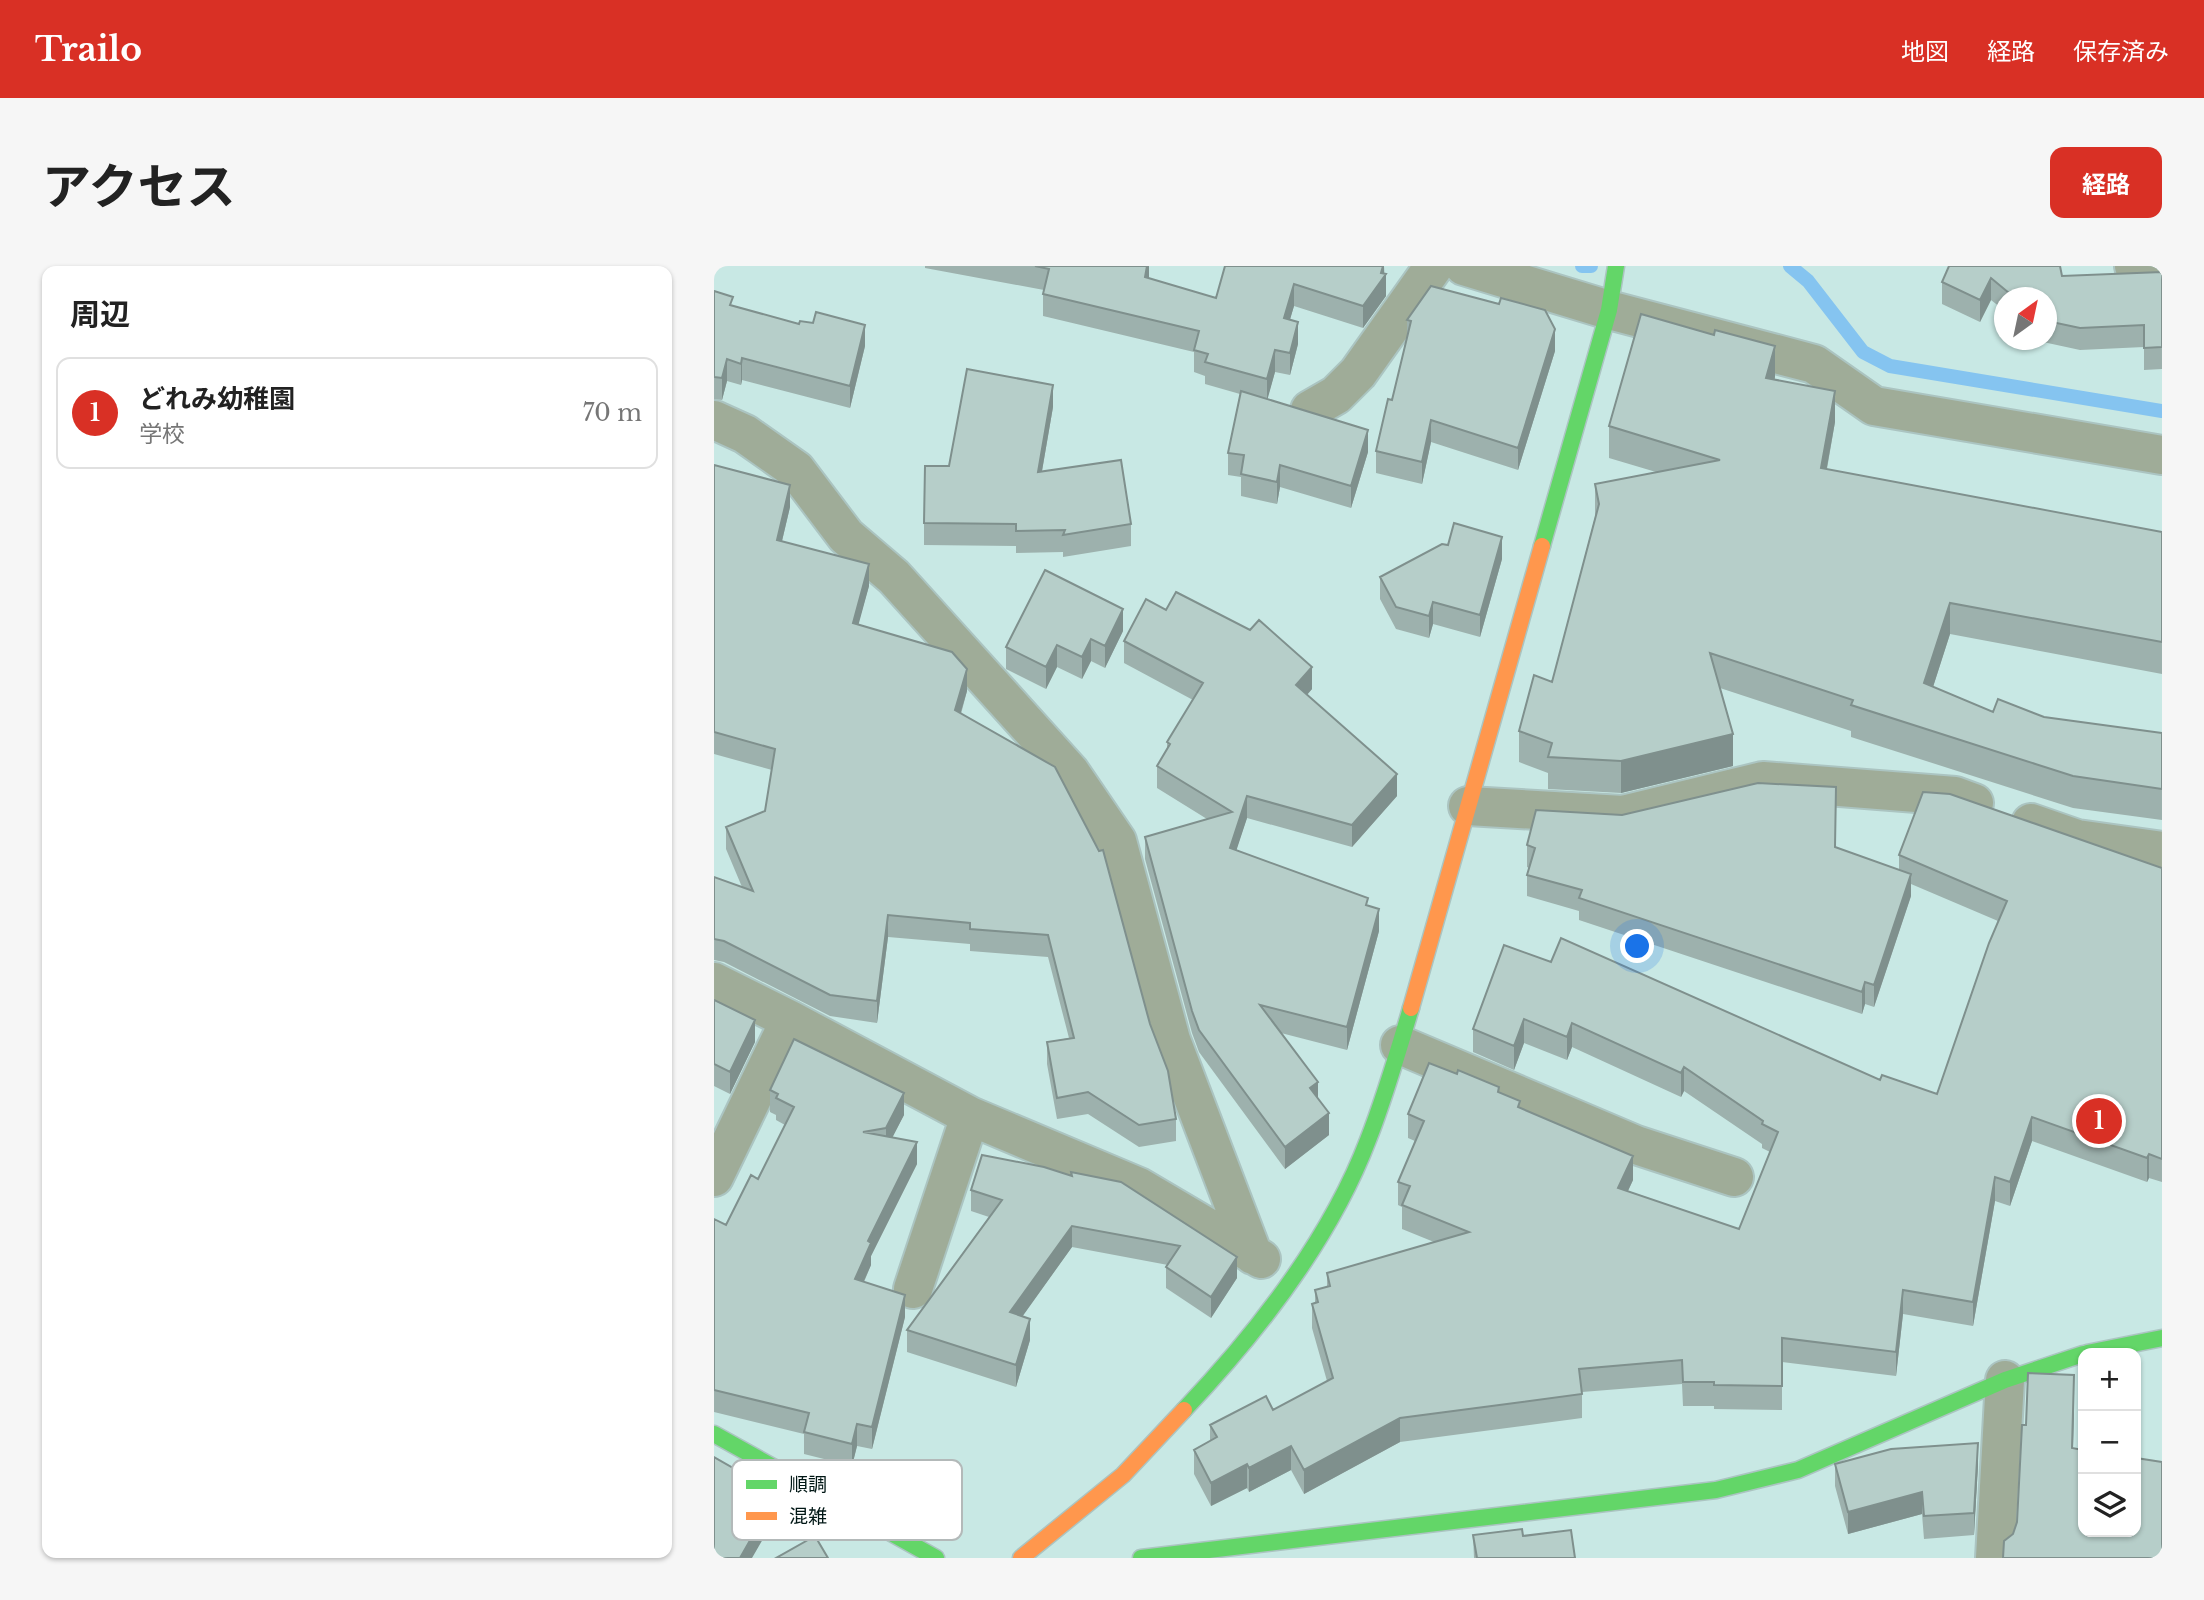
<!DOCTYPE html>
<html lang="ja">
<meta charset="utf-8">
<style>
body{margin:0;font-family:"Libre Baskerville","Noto Sans JP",serif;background:#f6f6f6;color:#222}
.controls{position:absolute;right:21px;bottom:21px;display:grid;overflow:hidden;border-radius:14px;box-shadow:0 2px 5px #0004}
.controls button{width:63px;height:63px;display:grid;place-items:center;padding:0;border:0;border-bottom:2px solid #e0e0e0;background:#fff;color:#222;font:35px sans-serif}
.compass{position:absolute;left:1280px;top:21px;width:63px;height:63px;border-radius:50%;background:#fff;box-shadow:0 2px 5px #0004;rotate:33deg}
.you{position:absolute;left:924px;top:681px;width:24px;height:24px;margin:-18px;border:5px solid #fff;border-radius:50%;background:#1a73e8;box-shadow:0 0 0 10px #1a73e833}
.badge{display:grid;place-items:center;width:46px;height:46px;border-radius:50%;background:#d93025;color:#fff;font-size:23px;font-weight:700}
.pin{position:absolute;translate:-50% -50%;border:4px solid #fff;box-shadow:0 2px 7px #0006}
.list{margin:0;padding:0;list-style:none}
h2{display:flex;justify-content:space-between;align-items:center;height:91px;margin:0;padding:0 28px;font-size:30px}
h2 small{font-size:23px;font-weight:400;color:#767676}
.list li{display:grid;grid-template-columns:46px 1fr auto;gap:21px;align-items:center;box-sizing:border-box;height:112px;margin:0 14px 14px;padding:0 14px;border:2px solid #e0e0e0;border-radius:14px}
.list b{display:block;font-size:26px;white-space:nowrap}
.list p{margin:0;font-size:23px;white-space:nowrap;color:#767676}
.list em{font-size:23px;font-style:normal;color:#767676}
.icon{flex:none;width:38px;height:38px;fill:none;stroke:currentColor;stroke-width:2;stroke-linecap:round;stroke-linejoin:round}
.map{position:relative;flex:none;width:1448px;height:1292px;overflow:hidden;border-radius:14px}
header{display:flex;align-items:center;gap:42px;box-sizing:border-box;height:98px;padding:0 35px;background:#d93025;color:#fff}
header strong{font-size:33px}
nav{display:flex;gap:38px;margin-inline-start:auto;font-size:24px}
.intro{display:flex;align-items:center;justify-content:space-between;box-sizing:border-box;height:168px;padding:0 42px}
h1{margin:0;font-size:49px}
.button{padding:18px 32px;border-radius:14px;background:#d93025;color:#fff;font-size:24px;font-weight:700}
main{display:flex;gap:42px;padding:0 42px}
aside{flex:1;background:#fff;border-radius:14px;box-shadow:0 2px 5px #0004}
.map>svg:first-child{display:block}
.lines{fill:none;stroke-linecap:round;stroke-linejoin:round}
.stream{stroke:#85c4f0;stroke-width:14}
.street-casing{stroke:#abc4c1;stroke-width:42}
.fast-casing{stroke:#abc4c1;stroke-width:19}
.slow-casing{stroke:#abc4c1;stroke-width:19}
.street{stroke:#9fac98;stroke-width:38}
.fast{stroke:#63d668;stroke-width:16}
.slow{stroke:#ff974d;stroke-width:16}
.wall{fill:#9db1ad}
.shaded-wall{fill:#7f908d}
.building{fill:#b6cec9;stroke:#7f908d;stroke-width:2}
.key{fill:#fff;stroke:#b3b9b9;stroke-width:2}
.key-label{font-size:19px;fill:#011715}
</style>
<header>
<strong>Trailo</strong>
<nav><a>地図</a><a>経路</a><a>保存済み</a></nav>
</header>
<div class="intro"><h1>アクセス</h1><a class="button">経路</a></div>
<main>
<aside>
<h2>周辺<small></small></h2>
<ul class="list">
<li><span class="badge">1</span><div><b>どれみ幼稚園</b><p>学校</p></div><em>70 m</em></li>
</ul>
</aside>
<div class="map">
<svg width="1448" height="1292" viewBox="0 0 1448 1292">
<rect width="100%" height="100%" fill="#c8e8e4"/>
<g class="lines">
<path class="stream" d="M 868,0 L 877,0
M 1076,0 L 1094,15 L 1149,86 L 1176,100 L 1448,145"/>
<defs>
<path id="street" d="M 750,0 L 895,44 L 1100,98 L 1160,140 L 1448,189
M 1420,0 L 1448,7
M 596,144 L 622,129 L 644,107 L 720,0
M 0,154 L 31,168 L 82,204 L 132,270 L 180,311 L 356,506 L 403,575 L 457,774 L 539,989
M 754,540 L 909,549 L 1049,515 L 1241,530 L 1260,537
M 1317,557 L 1363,573 L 1448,585
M 0,716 L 76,754 L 256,850 L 425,921 L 547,993
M 686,779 L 922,879 L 1020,911
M 0,911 L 76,754
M 199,1023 L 256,850
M 1281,1292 L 1291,1114"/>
<path id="fast" d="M 828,280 L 895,44 L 902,0
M 1373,1087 L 1448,1072
M 470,1144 C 543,1067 616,974 654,874 C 671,831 684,786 697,742
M 0,1168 L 222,1292
M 427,1292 L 1002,1224 L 1084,1204 L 1291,1114 L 1369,1088"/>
<path id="slow" d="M 697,742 L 828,280
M 307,1292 L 409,1209 L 470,1144"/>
</defs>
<use href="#street" class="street-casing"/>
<use href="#fast" class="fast-casing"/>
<use href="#slow" class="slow-casing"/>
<use href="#street" class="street"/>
<use href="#fast" class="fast"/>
<use href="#slow" class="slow"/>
</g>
<path class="wall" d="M 211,0 L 435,0 L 435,13 L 502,32 L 670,0 L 672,30 L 649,62 L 580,40 L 576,53 L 584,78 L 576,109 L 561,106 L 553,133 L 654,186 L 637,242 L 566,221 L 563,238 L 527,230 L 527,211 L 514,209 L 514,187 L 526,128 L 491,118 L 491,110 L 480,106 L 480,86 L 329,50 L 329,28 L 330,24 L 211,2 Z
M 1235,0 L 1348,10 L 1448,6 L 1448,103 L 1430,104 L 1430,81 L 1366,84 L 1329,76 L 1326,74 L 1333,74 L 1333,32 L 1291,32 L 1291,45 L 1277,34 L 1266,56 L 1228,38 L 1228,16 Z
M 0,25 L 19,40 L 151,80 L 136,142 L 28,114 L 27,119 L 13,115 L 8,134 L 0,133 Z
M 693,54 L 841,85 L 804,204 L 717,176 L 708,218 L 662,207 L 662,185 L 678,134 L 693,70 Z
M 1061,111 L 1061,114 L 1121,156 L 1113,203 L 1448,266 L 1448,408 L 1236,368 L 1219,421 L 1279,446 L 1330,451 L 1448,467 L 1448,554 L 1359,542 L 1137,471 L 1137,465 L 1006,422 L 1019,500 L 907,527 L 834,523 L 834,507 L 805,496 L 805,465 L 838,416 L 881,251 L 881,218 L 942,206 L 895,192 L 895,160 Z
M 339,141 L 328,205 L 417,258 L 417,280 L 349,291 L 349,286 L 302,287 L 302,280 L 210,279 L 210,257 L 235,200 Z
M 0,199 L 76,241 L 68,275 L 155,320 L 144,358 L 253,425 L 247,448 L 462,853 L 462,875 L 425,881 L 374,848 L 343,853 L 333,798 L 333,776 L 355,772 L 334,691 L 256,685 L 256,678 L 174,671 L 163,757 L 116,750 L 10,696 L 0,694 L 0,611 L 28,621 L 12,583 L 12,561 L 51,545 L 58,504 L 0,488 Z
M 788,293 L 766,371 L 719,358 L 715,372 L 682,363 L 666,333 L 666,311 Z
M 409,365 L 391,402 L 377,395 L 368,413 L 343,401 L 332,423 L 292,403 L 292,381 Z
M 410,375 L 598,423 L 593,429 L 683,530 L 638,581 L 533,552 L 522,584 L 654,640 L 665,665 L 633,784 L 567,767 L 604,833 L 615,869 L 571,903 L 485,786 L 478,767 L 431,593 L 431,571 L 493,553 L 443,522 L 443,500 L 453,483 L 453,476 L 479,434 L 410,397 Z
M 813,579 L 1121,581 L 1185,604 L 1185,589 L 1448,602 L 1448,916 L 1435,912 L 1433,916 L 1318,875 L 1296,940 L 1281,935 L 1259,1060 L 1189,1048 L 1182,1110 L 1068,1096 L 1068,1144 L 1000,1143 L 1000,1140 L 969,1140 L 968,1118 L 868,1126 L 868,1152 L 686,1176 L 590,1228 L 577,1204 L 535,1226 L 533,1222 L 497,1240 L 480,1208 L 480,1184 L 496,1175 L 496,1159 L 559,1144 L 613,1115 L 598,1062 L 598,1038 L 601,1037 L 601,1024 L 613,1021 L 613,1007 L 720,976 L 688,963 L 688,941 L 684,939 L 684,916 L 701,875 L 694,872 L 694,848 L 785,826 L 806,842 L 919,914 L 914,925 L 1025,963 L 1056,886 L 1048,882 L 1048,878 L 970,825 L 967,831 L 858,781 L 853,794 L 810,777 L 800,804 L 759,786 L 759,763 L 790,679 L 1166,814 L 1223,828 L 1284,655 L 1197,618 L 1197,630 L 1160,741 L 1151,738 L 1148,748 L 865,654 L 865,645 L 813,630 L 813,609 L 815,602 L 813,601 Z
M 0,734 L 41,776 L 16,828 L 0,820 Z
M 56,824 L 190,849 L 178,871 L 203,898 L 157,990 L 157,999 L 150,1016 L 191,1051 L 158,1183 L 143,1180 L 138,1200 L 90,1188 L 90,1168 L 0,1146 L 0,953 L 12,959 L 44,913 L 71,859 L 62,854 L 62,849 L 56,846 Z
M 357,906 L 523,1012 L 497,1052 L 452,1022 L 452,1001 L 454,999 L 358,981 L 308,1050 L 316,1074 L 302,1121 L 193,1086 L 193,1064 L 275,951 L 257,945 L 257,924 L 357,910 Z
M 1121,1198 L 1264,1199 L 1260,1269 L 1210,1273 L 1208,1248 L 1134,1268 L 1121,1220 Z
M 759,1269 L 809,1270 L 861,1292 L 760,1292 Z"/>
<path class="shaded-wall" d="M 433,0 L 435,0 L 435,13 L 431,11 Z
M 669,0 L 670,0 L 670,10 L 672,8 L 672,30 L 649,62 L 649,40 L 667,7 Z
M 1277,12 L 1277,34 L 1266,56 L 1266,34 Z
M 580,18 L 580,40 L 570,74 L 570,52 Z
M 584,56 L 584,78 L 576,109 L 576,87 Z
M 151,59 L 151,80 L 136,142 L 136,120 Z
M 841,63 L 841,85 L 804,204 L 804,182 Z
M 1061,80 L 1061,111 L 1052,144 L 1052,112 Z
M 561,84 L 561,106 L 553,135 L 553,113 Z
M 28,92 L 28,114 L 27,119 L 27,98 Z
M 13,93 L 13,115 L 8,134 L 8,112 Z
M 339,119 L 339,141 L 324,228 L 324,206 Z
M 1121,125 L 1121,156 L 1107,234 L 1107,202 Z
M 717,154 L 717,176 L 708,218 L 708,196 Z
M 654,164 L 654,186 L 637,242 L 637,220 Z
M 566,199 L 566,221 L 563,238 L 563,216 Z
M 76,219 L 76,241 L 63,296 L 63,274 Z
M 788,271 L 788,293 L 766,371 L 766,349 Z
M 155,298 L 155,320 L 139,379 L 139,357 Z
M 719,336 L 719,358 L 715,372 L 715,350 Z
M 1236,337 L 1236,368 L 1210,449 L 1210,417 Z
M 409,343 L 409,365 L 391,402 L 391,380 Z
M 377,373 L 377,395 L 368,413 L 368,391 Z
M 343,379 L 343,401 L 332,423 L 332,401 Z
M 598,401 L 598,423 L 582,441 L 582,419 Z
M 253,403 L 253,425 L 241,466 L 241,444 Z
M 1019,468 L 1019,500 L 907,527 L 907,495 Z
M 683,508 L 683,530 L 638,581 L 638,559 Z
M 533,530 L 533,552 L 516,604 L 516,582 Z
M 1197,608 L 1197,630 L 1160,741 L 1160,719 Z
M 665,643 L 665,665 L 633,784 L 633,761 Z
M 174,649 L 174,671 L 163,757 L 163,735 Z
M 1151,716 L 1151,738 L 1148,748 L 1148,726 Z
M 810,753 L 810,777 L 800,804 L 800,780 Z
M 41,754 L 41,776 L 16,828 L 16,806 Z
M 858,757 L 858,781 L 853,794 L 853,771 Z
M 970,801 L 970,825 L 967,831 L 967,807 Z
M 604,816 L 604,838 L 596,822 Z
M 190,827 L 190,849 L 172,884 L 172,862 Z
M 615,847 L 615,869 L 571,903 L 571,881 Z
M 1318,851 L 1318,875 L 1296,940 L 1296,916 Z
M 203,876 L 203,898 L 157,990 L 157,999 L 141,1035 L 141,1013 L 154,975 Z
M 1435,888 L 1435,912 L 1433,916 L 1433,892 Z
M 919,890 L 919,914 L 904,946 L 904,922 Z
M 1281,911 L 1281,935 L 1259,1060 L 1259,1036 Z
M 358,960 L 358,981 L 296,1068 L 296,1046 Z
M 523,991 L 523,1012 L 497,1052 L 497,1031 Z
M 1189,1024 L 1189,1048 L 1182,1110 L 1182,1086 Z
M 191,1029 L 191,1051 L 158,1183 L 158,1161 Z
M 316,1053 L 316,1074 L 302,1121 L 302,1099 Z
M 1360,1109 L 1360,1146 L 1358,1219 L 1358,1182 Z
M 686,1152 L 686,1176 L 590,1228 L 590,1204 Z
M 143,1158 L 143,1180 L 138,1200 L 138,1178 Z
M 1264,1177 L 1264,1199 L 1260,1269 L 1260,1247 Z
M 577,1180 L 577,1204 L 535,1226 L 535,1202 Z
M 533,1198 L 533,1222 L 497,1240 L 497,1217 Z
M 1208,1226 L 1208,1248 L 1134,1268 L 1134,1246 Z
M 63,1227 L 63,1249 L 38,1292 L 26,1292 Z"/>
<path class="building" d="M 321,0 L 433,0 L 431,11 L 502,32 L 511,0 L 669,0 L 667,7 L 672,8 L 649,40 L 580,18 L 570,52 L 584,56 L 576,87 L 561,84 L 553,113 L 491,96 L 494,88 L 480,84 L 485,65 L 329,28 L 335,3 Z
M 1235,0 L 1346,0 L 1348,10 L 1448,6 L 1448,81 L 1430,82 L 1430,59 L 1366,62 L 1333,55 L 1333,32 L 1301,32 L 1277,12 L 1266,34 L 1228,16 Z
M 717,20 L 785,38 L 787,32 L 831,44 L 841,63 L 804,182 L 717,154 L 708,196 L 662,185 L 674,133 L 678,134 L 697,55 L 693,54 Z
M 0,25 L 19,31 L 16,39 L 85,58 L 86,55 L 99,57 L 102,46 L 151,59 L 136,120 L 28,92 L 27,98 L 13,93 L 8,112 L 0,111 Z
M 927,48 L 1000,69 L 1001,64 L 1061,80 L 1052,112 L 1121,125 L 1107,202 L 1448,266 L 1448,376 L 1236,337 L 1210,417 L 1279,446 L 1284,433 L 1330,451 L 1448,467 L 1448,523 L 1359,510 L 1137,439 L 1139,434 L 996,387 L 1019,468 L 907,495 L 834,491 L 838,477 L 805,465 L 820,409 L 838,416 L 885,238 L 881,218 L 1006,194 L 895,160 Z
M 253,103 L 339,119 L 324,206 L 407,194 L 417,258 L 349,269 L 351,264 L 302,265 L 302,258 L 210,257 L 211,200 L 235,200 Z
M 527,125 L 654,164 L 637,220 L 566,199 L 563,216 L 527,208 L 530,189 L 514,187 Z
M 0,199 L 76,219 L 63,274 L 155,298 L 139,357 L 238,386 L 253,403 L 241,444 L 341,501 L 385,585 L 389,584 L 436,758 L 454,805 L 462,853 L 425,859 L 374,826 L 343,832 L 333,776 L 360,772 L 334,669 L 256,663 L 256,657 L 174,649 L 163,735 L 116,729 L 10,675 L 0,673 L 0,611 L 39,625 L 12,561 L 51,545 L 61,483 L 0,466 Z
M 740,257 L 788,271 L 766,349 L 719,336 L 715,350 L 682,341 L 666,311 L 728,278 L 734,279 Z
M 331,304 L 409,343 L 391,380 L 377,373 L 368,391 L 343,379 L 332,401 L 292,381 Z
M 462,326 L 536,364 L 545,354 L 598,401 L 582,419 L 683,508 L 638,559 L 533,530 L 516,582 L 654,632 L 652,639 L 665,643 L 633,761 L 546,739 L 604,816 L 596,822 L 615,847 L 571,881 L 485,764 L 478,745 L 431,571 L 518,546 L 443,500 L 456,478 L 453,476 L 489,417 L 410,375 L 432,333 L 452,344 Z
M 1044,517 L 1122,521 L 1121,581 L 1197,608 L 1160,719 L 1151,716 L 1148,726 L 865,632 L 868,624 L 813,609 L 821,582 L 813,579 L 822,544 L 908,549 Z
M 1209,526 L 1236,528 L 1448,602 L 1448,893 L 1435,888 L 1433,892 L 1318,851 L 1296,916 L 1281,911 L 1259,1036 L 1189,1024 L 1182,1086 L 1068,1072 L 1068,1120 L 1000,1119 L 1000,1116 L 969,1116 L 968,1094 L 865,1103 L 868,1128 L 686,1152 L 590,1204 L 577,1180 L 535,1202 L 533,1198 L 497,1217 L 480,1184 L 503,1171 L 496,1159 L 552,1130 L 559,1144 L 619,1112 L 598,1038 L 604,1036 L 601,1024 L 616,1020 L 613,1007 L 755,966 L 688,939 L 696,920 L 684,916 L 710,855 L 694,848 L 715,797 L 743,808 L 744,804 L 785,821 L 784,826 L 806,835 L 804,841 L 919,890 L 904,922 L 1025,963 L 1064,866 L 1048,858 L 1049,855 L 970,801 L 967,807 L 858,757 L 853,771 L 810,753 L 800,780 L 759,763 L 790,679 L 837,696 L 847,672 L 1166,814 L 1168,809 L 1223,828 L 1275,677 L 1293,635 L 1185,589 Z
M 0,734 L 41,754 L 16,806 L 0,798 Z
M 80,773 L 190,827 L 172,862 L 149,866 L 203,876 L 154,975 L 157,977 L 141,1013 L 191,1029 L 158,1161 L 143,1158 L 138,1178 L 90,1166 L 95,1147 L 0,1124 L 0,953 L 12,959 L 37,909 L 44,913 L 80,841 L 62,832 L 64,828 L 56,824 Z
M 268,889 L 330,901 L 358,910 L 357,906 L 407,916 L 523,991 L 497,1031 L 452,1001 L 466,980 L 358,960 L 296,1046 L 316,1053 L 302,1099 L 193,1064 L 288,934 L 257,924 Z
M 1314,1107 L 1360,1109 L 1358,1182 L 1369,1184 L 1369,1266 L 1422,1266 L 1422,1192 L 1448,1196 L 1448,1292 L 1289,1292 L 1290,1275 L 1299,1268 L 1303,1256 L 1308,1159 L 1312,1159 Z
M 1264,1177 L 1260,1247 L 1210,1250 L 1208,1226 L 1134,1246 L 1121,1198 L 1177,1183 Z
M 0,1191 L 63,1227 L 26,1292 L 0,1292 Z
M 808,1263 L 809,1270 L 857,1264 L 861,1292 L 763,1292 L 759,1269 Z
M 101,1270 L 114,1292 L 62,1292 Z"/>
<rect x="18" y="1194" width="230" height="80" rx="10" class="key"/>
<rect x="32" y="1214" width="31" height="9" fill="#63d668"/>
<rect x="32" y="1246" width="31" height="8" fill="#ff974d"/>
<g class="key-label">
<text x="75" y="1225">順調</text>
<text x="75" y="1257">混雑</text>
</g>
</svg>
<div class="controls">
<button>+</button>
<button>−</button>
<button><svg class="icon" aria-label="layers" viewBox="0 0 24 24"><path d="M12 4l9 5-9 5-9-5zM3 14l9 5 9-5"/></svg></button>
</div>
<svg class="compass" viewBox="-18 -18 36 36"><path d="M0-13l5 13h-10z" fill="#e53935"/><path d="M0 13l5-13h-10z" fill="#767676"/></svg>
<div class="you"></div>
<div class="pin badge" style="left:1385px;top:855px">1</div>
</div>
</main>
